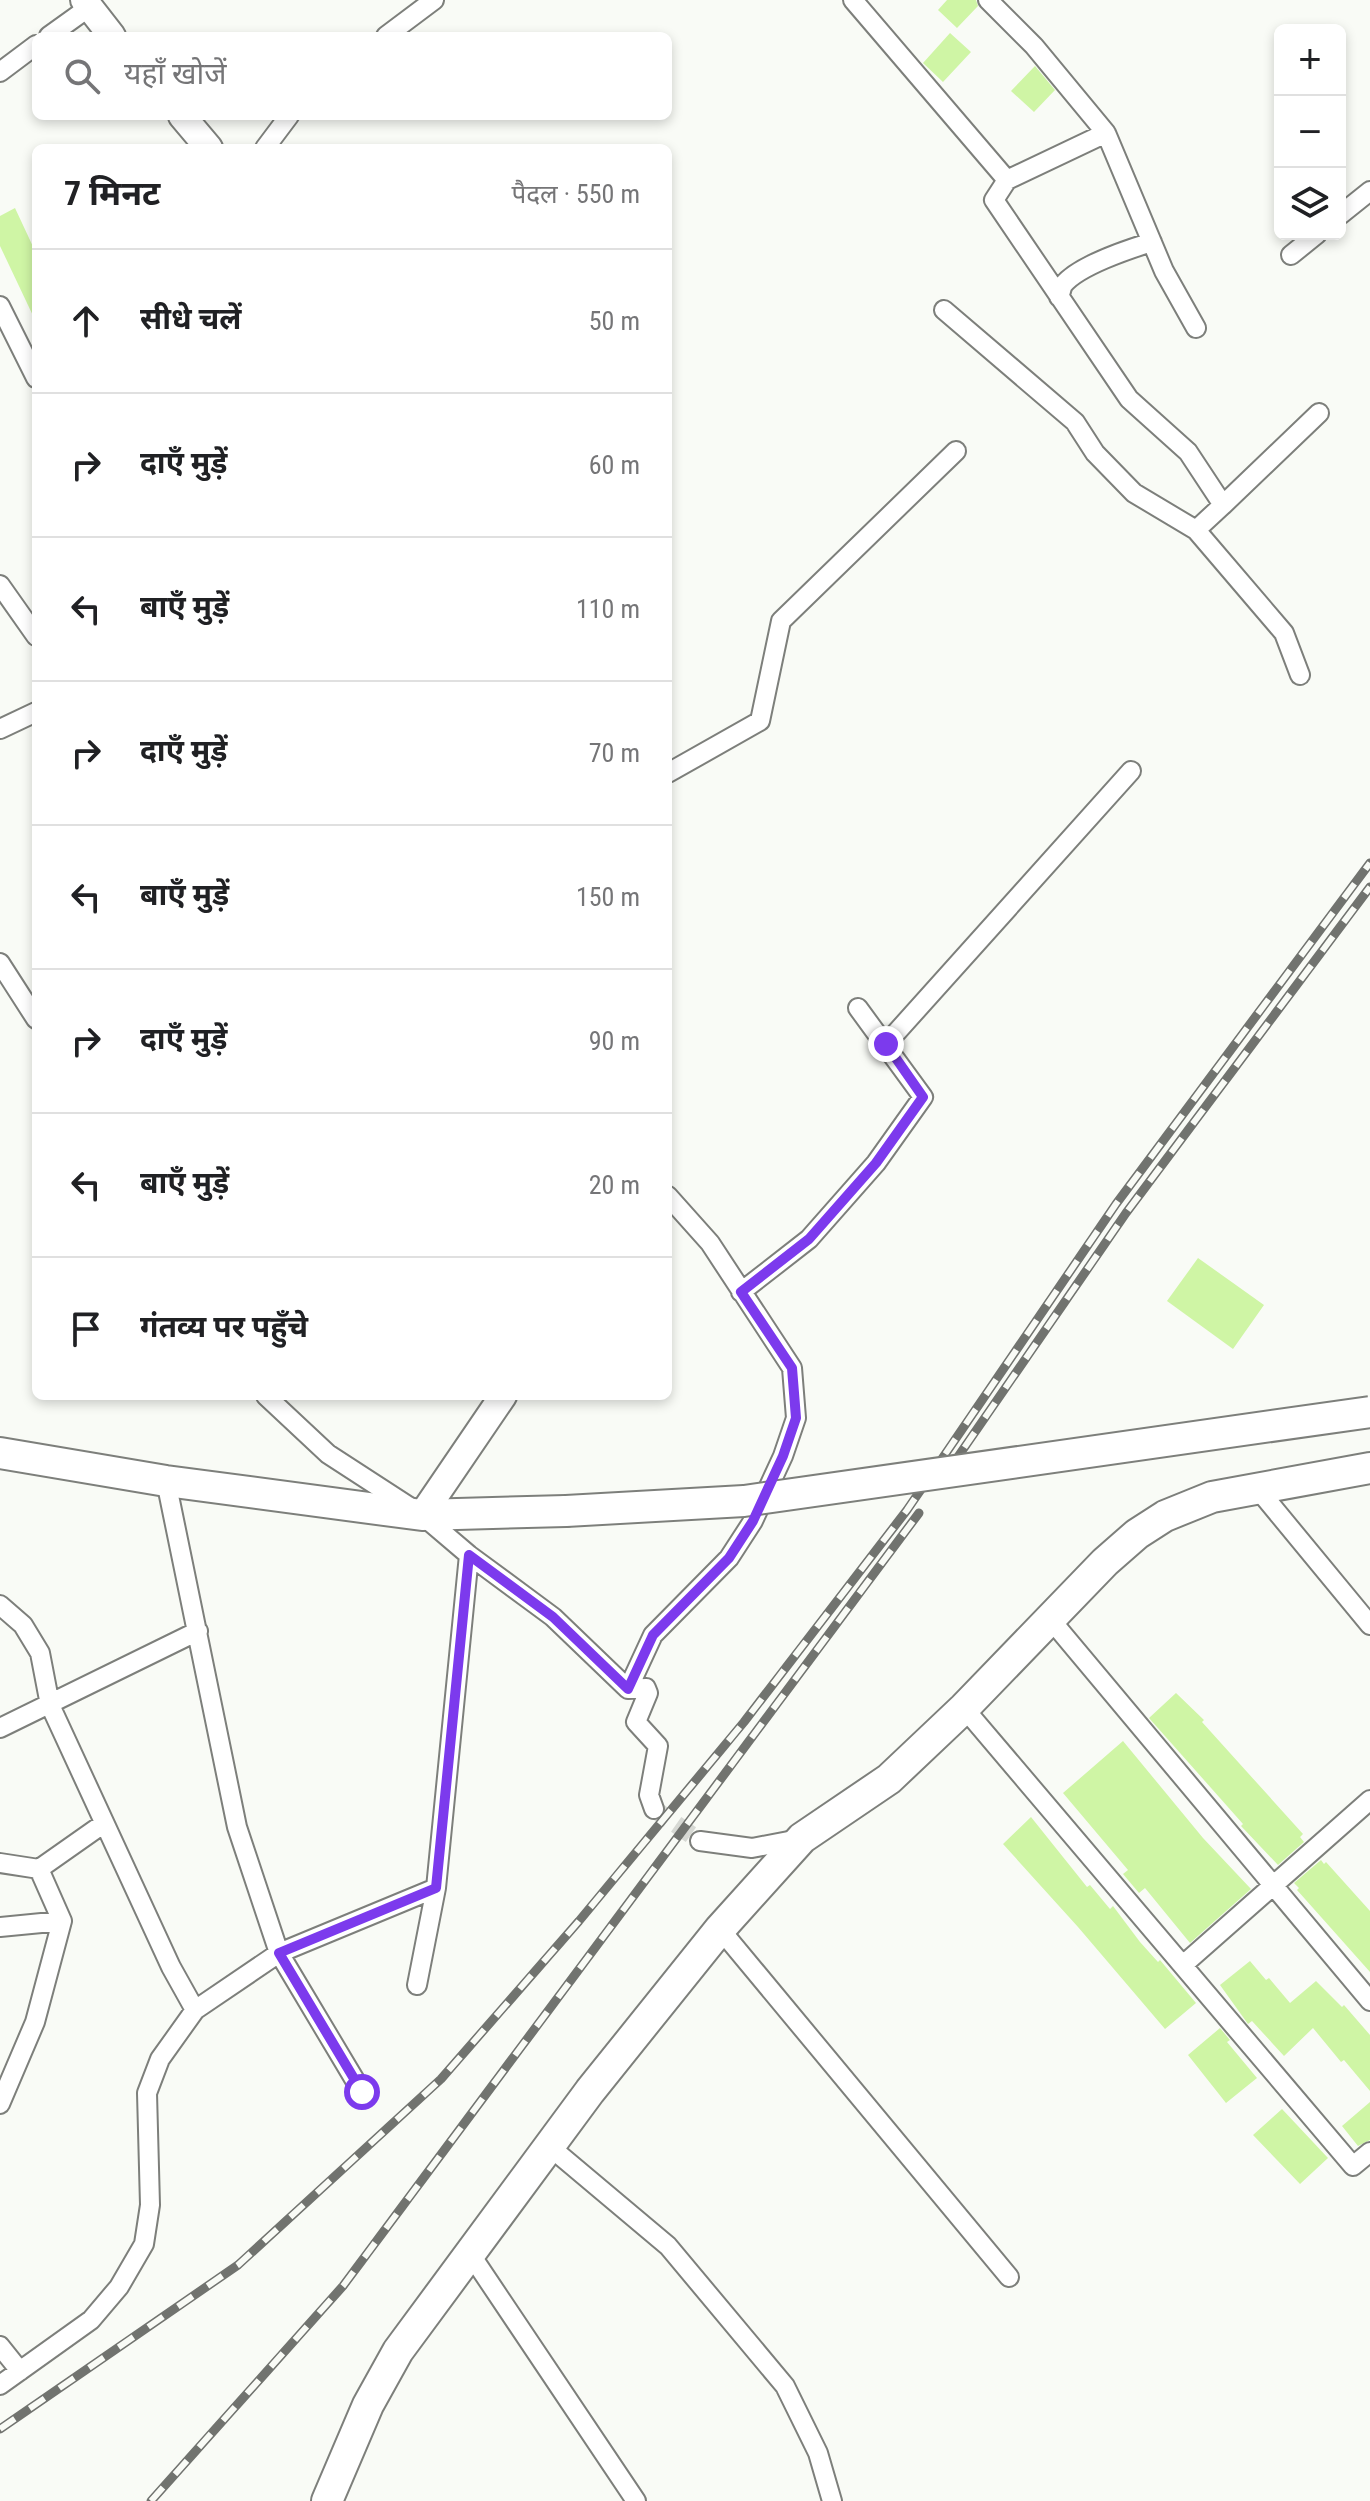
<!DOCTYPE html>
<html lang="hi">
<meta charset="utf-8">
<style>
body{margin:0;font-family:"Roboto Condensed","Noto Sans Devanagari",sans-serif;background:#f6f6f6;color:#202124}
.controls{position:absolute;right:24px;top:24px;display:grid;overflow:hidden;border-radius:12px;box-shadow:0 4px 12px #0003}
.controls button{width:72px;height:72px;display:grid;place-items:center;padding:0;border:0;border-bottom:2px solid #e0e0e0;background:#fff;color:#202124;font:40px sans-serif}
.stop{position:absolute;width:24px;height:24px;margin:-18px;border:6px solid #7c3aed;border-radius:50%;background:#fff}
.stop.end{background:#7c3aed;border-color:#fff;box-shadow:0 2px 8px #0008}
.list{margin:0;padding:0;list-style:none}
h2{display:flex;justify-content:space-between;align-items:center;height:104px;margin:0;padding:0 32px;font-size:34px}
h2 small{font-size:26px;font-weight:400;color:#757577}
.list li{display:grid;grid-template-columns:52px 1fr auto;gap:24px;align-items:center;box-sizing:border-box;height:144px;padding:0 32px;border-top:2px solid #e0e0e0}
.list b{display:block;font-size:30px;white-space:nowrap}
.list em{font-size:26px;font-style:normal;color:#757577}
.icon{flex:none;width:44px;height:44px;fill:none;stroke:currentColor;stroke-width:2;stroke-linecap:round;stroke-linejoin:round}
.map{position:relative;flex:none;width:1370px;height:2501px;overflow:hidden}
.search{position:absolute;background:#fff;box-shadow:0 4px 12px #0003;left:32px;top:32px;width:640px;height:88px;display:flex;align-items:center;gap:20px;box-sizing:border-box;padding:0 28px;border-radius:12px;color:#757577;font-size:30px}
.panel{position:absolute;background:#fff;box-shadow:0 4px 12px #0003;left:32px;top:144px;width:640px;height:1256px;border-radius:12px}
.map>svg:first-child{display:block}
.building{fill:#cff5a5}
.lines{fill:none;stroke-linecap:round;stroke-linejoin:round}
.street-tunnel{stroke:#d7d9d4;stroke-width:18;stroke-dasharray:18 9;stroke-linecap:butt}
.street-casing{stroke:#7d7f7b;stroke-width:22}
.secondary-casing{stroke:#7d7f7b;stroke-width:30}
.primary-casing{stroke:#7d7f7b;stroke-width:34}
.street{stroke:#fff;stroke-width:18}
.secondary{stroke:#fff;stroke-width:26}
.primary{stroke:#fff;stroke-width:30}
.rail-casing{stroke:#71736f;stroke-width:9}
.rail{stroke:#f9fbf6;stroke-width:6;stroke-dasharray:18;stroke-linecap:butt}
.primary-bridge-casing{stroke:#7d7f7b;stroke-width:34;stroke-linecap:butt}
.primary-bridge{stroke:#fff;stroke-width:30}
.route{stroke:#7c3aed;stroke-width:10}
</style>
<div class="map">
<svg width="1370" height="2501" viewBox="0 0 1370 2501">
<rect width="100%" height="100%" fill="#f9fbf6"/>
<path class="building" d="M 947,0 L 976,0 L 978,6 L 957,28 L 938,10 Z
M 950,33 L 971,52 L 943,82 L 923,63 Z
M 1035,66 L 1055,90 L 1034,112 L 1011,91 Z
M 15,208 L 36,253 L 36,322 L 0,246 L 0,216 Z
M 1198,1258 L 1264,1305 L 1233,1349 L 1167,1301 Z
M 1176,1693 L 1204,1720 L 1202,1722 L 1303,1834 L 1300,1837 L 1304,1842 L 1278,1865 L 1241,1826 L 1243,1824 L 1149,1718 Z
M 1123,1741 L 1203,1838 L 1251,1889 L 1190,1943 L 1145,1888 L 1139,1893 L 1123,1874 L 1128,1870 L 1063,1793 Z
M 1031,1817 L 1087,1887 L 1090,1885 L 1110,1909 L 1113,1906 L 1140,1942 L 1158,1962 L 1160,1960 L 1196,2003 L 1165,2029 L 1078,1927 L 1003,1844 Z
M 1321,1860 L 1324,1864 L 1326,1862 L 1370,1911 L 1370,1972 L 1297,1890 L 1299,1888 L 1294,1883 Z
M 1250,1961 L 1266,1980 L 1269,1978 L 1290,2003 L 1316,1981 L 1342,2007 L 1344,2005 L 1370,2035 L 1370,2091 L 1344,2060 L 1341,2062 L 1313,2028 L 1284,2056 L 1252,2021 L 1248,2024 L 1220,1985 Z
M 1220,2028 L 1230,2040 L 1227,2042 L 1257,2078 L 1226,2103 L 1188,2055 Z
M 1370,2102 L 1370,2140 L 1358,2146 L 1342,2126 Z
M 1282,2109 L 1328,2158 L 1300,2184 L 1253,2135 Z"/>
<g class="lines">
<path class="street-tunnel" d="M 654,1809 L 700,1841"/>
<defs>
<path id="street" d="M 853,0 L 1007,180
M 988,0 L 1034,46 L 1106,133 L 1007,180 L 994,200 L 1129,399 L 1188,452 L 1223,505 L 1319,413
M 49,36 L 88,8
M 386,36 L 434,0
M 0,72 L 36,45
M 1106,133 L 1164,271 L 1196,328
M 265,148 L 289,116
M 1340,215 L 1370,191
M 1291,255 L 1317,234
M 1059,297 C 1060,296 1062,286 1063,285 C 1078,266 1129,249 1152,242
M 0,306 L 36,378
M 944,310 L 1075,422 L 1095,453 L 1134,493 L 1196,530 L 1284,633 L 1300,675
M 1196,530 L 1223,505
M 0,585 L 36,636
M 0,729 L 36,712
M 668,773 L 760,721 L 781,621 L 956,451
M 0,963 L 36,1019
M 886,1044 L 1131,771
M 741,1292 L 809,1239 L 876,1163 L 923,1097 L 858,1008
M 266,1396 L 328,1454 L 422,1515 L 469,1555 L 553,1617 L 628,1689 L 646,1688 L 648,1693 L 636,1722 L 658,1746 L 649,1795 L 654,1809
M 166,1481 L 237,1827 L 279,1953 L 362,2092
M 1257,1488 L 1370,1625
M 0,1605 L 23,1625 L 40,1653 L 50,1705 L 171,1967 L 195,2010
M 1051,1620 L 1370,2001
M 628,1689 L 653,1635 L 729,1558 L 753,1521 L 783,1456 L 796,1418 L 792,1368 L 710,1243 L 668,1196
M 964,1708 L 1353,2166 L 1370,2152
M 0,1728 L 198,1631
M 700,1841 L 752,1848 L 799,1839
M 0,1863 L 39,1869
M 0,1927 L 62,1921
M 720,1929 L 1009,2277
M 1183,1965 L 1370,1800
M 417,1985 L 436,1888
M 0,2104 L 35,2022 L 62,1921 L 39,1869 L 103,1824
M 549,2146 L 668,2246 L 785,2386 L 818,2453 L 832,2501
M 471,2255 L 636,2501
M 0,2346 L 20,2371
M 0,2385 L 91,2320 L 119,2287 L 144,2244 L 150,2205 L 147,2093 L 160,2059 L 195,2010 L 279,1953 L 436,1888 L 469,1555"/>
<path id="secondary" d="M 84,0 L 112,36
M 182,116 L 209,148
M 422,1515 L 503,1396"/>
<path id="primary" d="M 0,1453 L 166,1481 L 422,1515 L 566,1511
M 327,2501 L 368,2405 L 398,2351 L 590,2091 L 720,1929 L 802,1838 L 889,1779 L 964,1708 L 1105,1562 L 1137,1534 L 1165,1516 L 1212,1497 L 1370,1468"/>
</defs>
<use href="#street" class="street-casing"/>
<use href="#secondary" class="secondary-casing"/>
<use href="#primary" class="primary-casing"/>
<use href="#street" class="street"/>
<use href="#secondary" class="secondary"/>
<use href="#primary" class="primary"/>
<defs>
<path id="rail" d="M 944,1477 L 1126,1213 L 1370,887
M 0,2429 L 238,2265 L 441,2079 L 579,1921 L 744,1722 L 907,1510 L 1116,1204 L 1370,863
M 151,2501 L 343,2286 L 919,1513"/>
</defs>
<use href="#rail" class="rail-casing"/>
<use href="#rail" class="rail"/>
<defs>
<path id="primary-bridge" d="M 566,1511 L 744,1501 L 1370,1412"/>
</defs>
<use href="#primary-bridge" class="primary-bridge-casing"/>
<use href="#primary-bridge" class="primary-bridge"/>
</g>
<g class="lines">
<path class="route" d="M 362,2092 L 279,1953 L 436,1888 L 469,1555 L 553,1617 L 628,1689 L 653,1635 L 729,1558 L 753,1521 L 783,1456 L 796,1418 L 792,1368 L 741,1292 L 809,1239 L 876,1163 L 923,1097 L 886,1044"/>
</g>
</svg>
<div class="controls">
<button>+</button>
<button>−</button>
<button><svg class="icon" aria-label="layers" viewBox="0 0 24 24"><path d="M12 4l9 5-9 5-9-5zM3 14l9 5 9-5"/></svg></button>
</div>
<div class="stop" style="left:362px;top:2092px"></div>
<div class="stop end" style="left:886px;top:1044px"></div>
<div class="search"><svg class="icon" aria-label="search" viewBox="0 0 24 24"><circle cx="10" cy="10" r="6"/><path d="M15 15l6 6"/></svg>यहाँ खोजें</div>
<section class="panel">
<h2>7 मिनट<small>पैदल · 550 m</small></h2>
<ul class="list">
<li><svg class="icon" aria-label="ahead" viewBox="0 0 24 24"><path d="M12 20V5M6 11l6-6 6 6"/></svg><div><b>सीधे चलें</b></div><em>50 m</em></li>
<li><svg class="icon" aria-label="right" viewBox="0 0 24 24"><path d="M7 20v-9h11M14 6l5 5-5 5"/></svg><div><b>दाएँ मुड़ें</b></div><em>60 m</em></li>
<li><svg class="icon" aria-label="left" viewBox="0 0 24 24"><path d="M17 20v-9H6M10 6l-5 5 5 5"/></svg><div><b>बाएँ मुड़ें</b></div><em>110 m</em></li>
<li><svg class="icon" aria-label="right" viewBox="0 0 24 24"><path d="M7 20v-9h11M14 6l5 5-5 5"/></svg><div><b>दाएँ मुड़ें</b></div><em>70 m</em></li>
<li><svg class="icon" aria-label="left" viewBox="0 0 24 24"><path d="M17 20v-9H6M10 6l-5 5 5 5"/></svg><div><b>बाएँ मुड़ें</b></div><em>150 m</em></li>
<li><svg class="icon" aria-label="right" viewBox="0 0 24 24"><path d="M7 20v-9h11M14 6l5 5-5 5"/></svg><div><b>दाएँ मुड़ें</b></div><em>90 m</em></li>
<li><svg class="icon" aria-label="left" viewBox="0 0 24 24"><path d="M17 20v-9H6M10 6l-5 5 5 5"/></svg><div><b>बाएँ मुड़ें</b></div><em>20 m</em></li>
<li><svg class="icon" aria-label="arrive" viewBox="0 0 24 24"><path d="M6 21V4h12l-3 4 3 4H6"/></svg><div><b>गंतव्य पर पहुँचे</b></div></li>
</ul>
</section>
</div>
